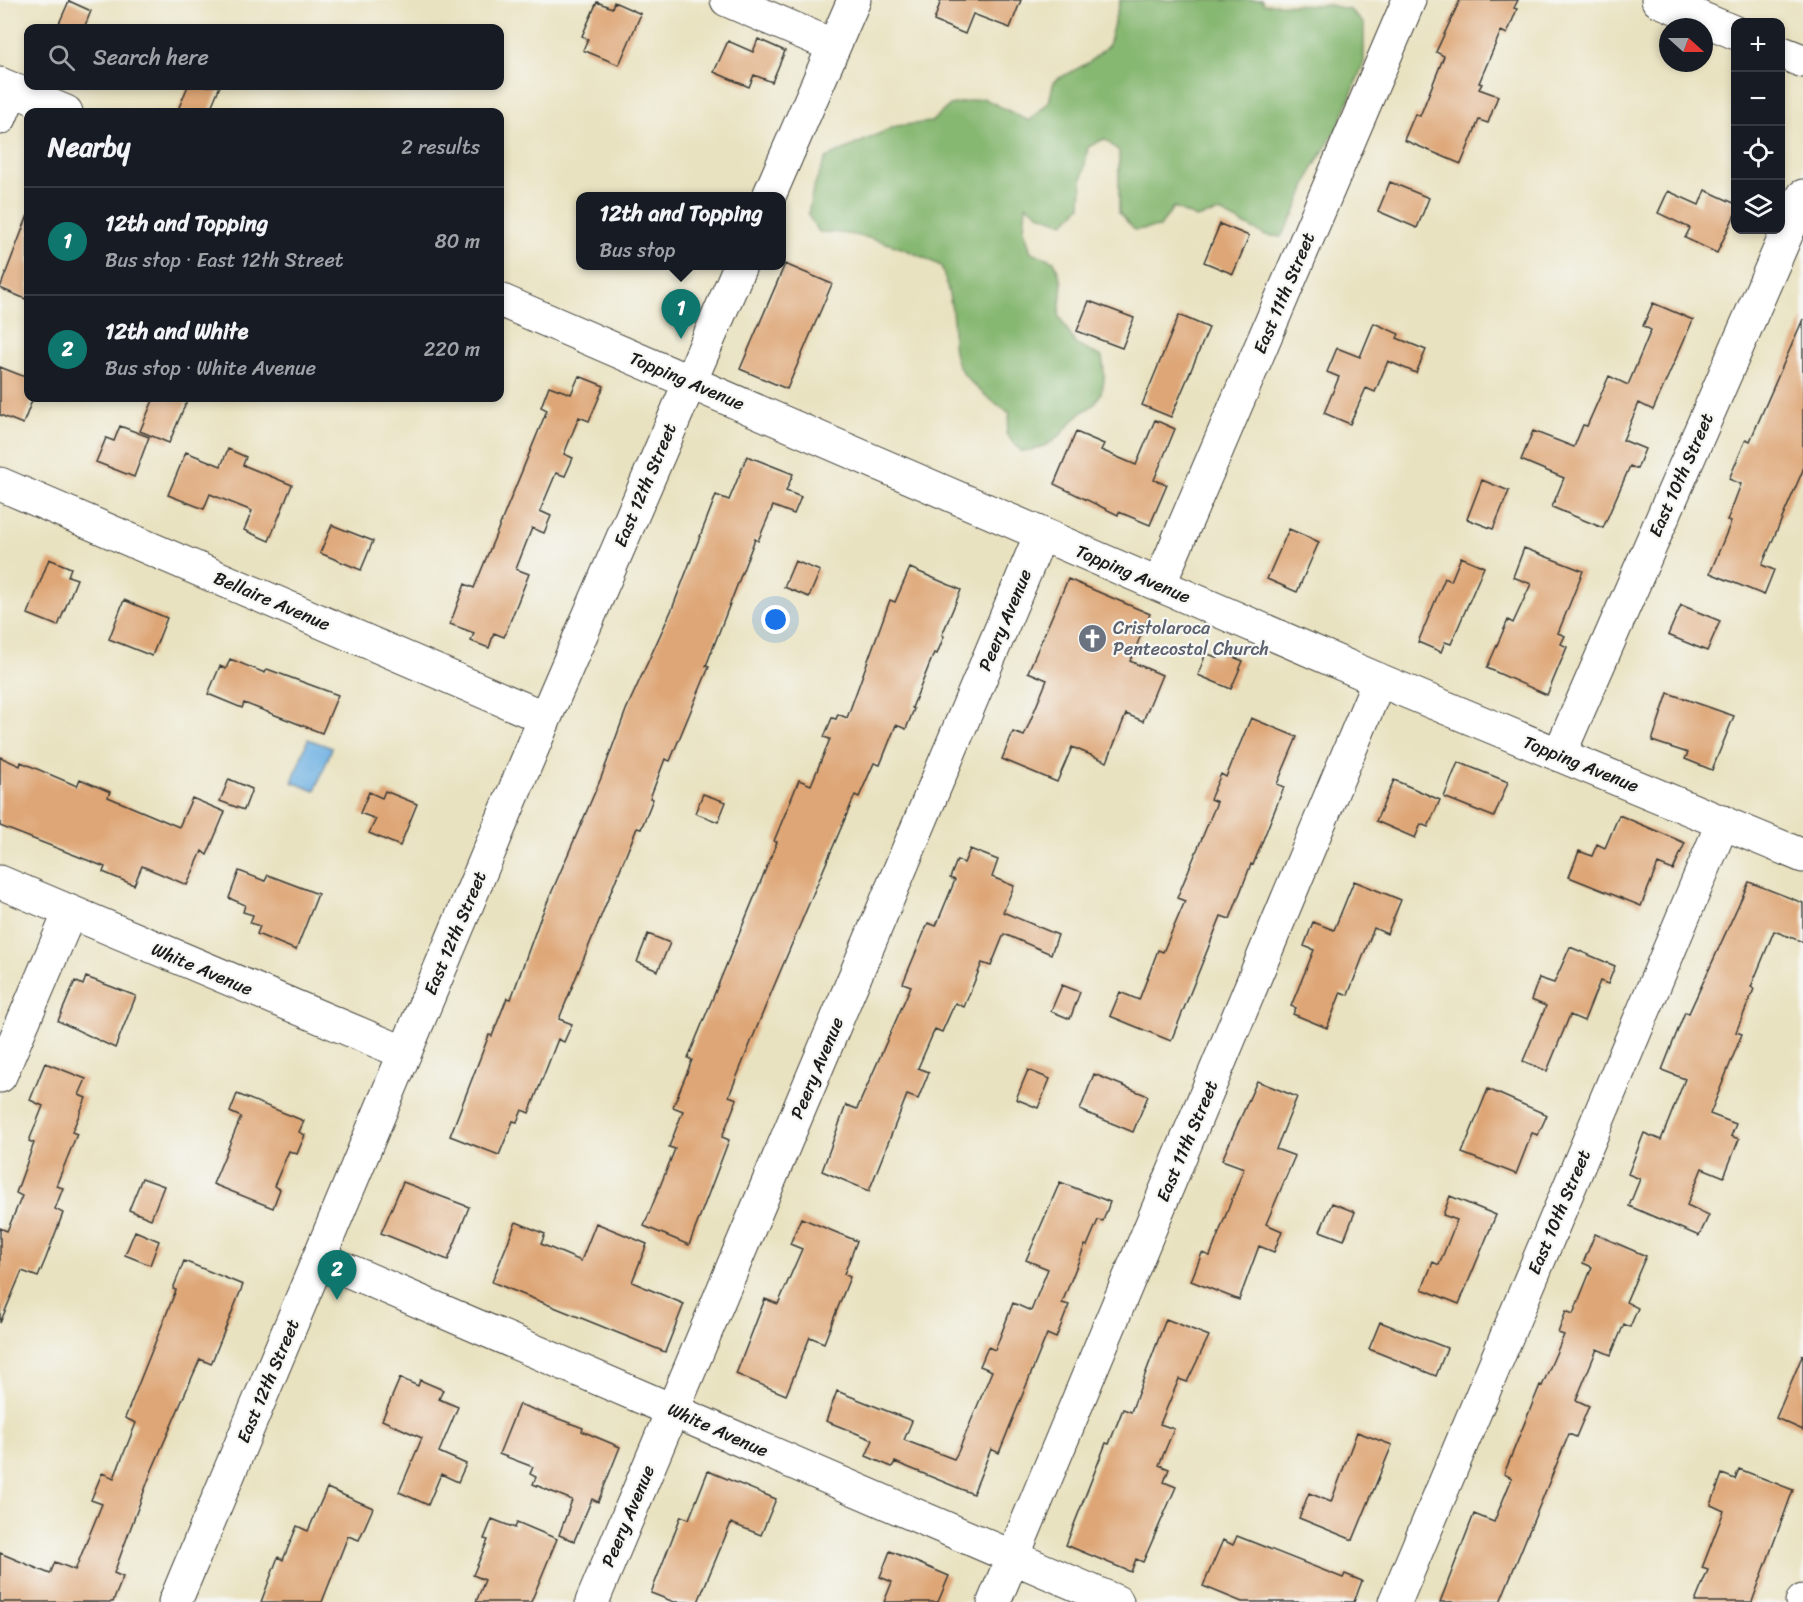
<!DOCTYPE html>
<meta charset="utf-8">
<style>
body{margin:0;font-family:Sriracha,sans-serif;background:#20242c;color:#f1f3f6}
.controls{position:absolute;right:18px;top:18px;display:grid;overflow:hidden;border-radius:12px;box-shadow:0 3px 9px #0003}
.controls button{width:54px;height:54px;display:grid;place-items:center;padding:0;border:0;border-bottom:2px solid #363941;background:#171b24;color:#f1f3f6;font:30px sans-serif}
.compass{position:absolute;left:1659px;top:18px;width:54px;height:54px;border-radius:50%;background:#171b24;box-shadow:0 3px 9px #0003;rotate:111deg}
.you{position:absolute;left:776px;top:620px;width:21px;height:21px;margin:-15px;border:4px solid #fff;border-radius:50%;background:#1a73e8;box-shadow:0 0 0 9px #1a73e833}
.badge{display:grid;place-items:center;width:39px;height:39px;border-radius:50%;background:#0f766e;color:#fff;font-size:20px;font-weight:700}
.pin{position:absolute;translate:-50% -50px;filter:drop-shadow(0 2px 3px #0008)}
.pin::after{content:'';position:absolute;top:32px;width:21px;height:18px;background:inherit;clip-path:polygon(0 0,100% 0,50% 100%)}
.popup{position:absolute;left:576px;top:192px;width:210px;height:78px;box-sizing:border-box;display:grid;place-content:center;border-radius:12px;background:#171b24;filter:drop-shadow(0 2px 4px #0005);font-size:20px;white-space:nowrap;color:#9ea1a6}
.popup b{font-size:22px;color:#f1f3f6}
.popup::after{content:'';position:absolute;left:50%;top:100%;margin-left:-12px;border:12px solid transparent;border-top-color:#171b24}
.list{margin:0;padding:0;list-style:none}
h2{display:flex;justify-content:space-between;align-items:center;height:78px;margin:0;padding:0 24px;font-size:26px}
h2 small{font-size:20px;font-weight:400;color:#9ea1a6}
.list li{display:grid;grid-template-columns:39px 1fr auto;gap:18px;align-items:center;box-sizing:border-box;height:108px;padding:0 24px;border-top:2px solid #363941}
.list b{display:block;font-size:22px;white-space:nowrap}
.list p{margin:0;font-size:20px;white-space:nowrap;color:#9ea1a6}
.list em{font-size:20px;font-style:normal;color:#9ea1a6}
.icon{flex:none;width:33px;height:33px;fill:none;stroke:currentColor;stroke-width:2;stroke-linecap:round;stroke-linejoin:round}
.map{position:relative;flex:none;width:1803px;height:1602px;overflow:hidden}
.search{position:absolute;background:#171b24;box-shadow:0 3px 9px #0003;left:24px;top:24px;width:480px;height:66px;display:flex;align-items:center;gap:15px;box-sizing:border-box;padding:0 21px;border-radius:12px;color:#9ea1a6;font-size:22px}
.panel{position:absolute;background:#171b24;box-shadow:0 3px 9px #0003;left:24px;top:108px;width:480px;height:294px;border-radius:12px}
.map>svg:first-child{display:block}
.forest{fill:#87b872;stroke:#526a47;stroke-width:1.5}
.water{fill:#6db0e2;stroke:#44667f;stroke-width:1.5}
.building{fill:#dea676}
.lines{fill:none;stroke-linecap:round;stroke-linejoin:round}
.minor-casing{stroke:#3b3a35;stroke-width:35}
.minor{stroke:#fff;stroke-width:33}
.labels{text-anchor:middle;dominant-baseline:central;stroke-width:4.5;stroke-linejoin:round;paint-order:stroke}
.street-label{font-size:18px;fill:#1c1c1c;stroke:#f6f6f2}
.worship-label{font-size:18px;fill:#5b616d;stroke:#f6f6f2;text-anchor:start}
</style>
<div class="map">
<svg width="1803" height="1602" viewBox="0 0 1803 1602">
<rect width="100%" height="100%" fill="#f6f6f2"/>
<filter id="ink" filterUnits="userSpaceOnUse"><feTurbulence type="fractalNoise" baseFrequency=".0167" numOctaves="2"/><feDisplacementMap in="SourceGraphic" scale="12" xChannelSelector="R" yChannelSelector="G"/><feConvolveMatrix kernelMatrix="1 2 1 2 8 2 1 2 1" color-interpolation-filters="sRGB"/></filter>
<filter id="wash" filterUnits="userSpaceOnUse"><feTurbulence type="fractalNoise" baseFrequency=".008" numOctaves="4" result="noise"/><feDisplacementMap in="SourceGraphic" scale="24" xChannelSelector="R" yChannelSelector="G"/><feGaussianBlur stdDeviation="1.35" result="paint"/><feColorMatrix in="noise" values="0 0 0 0 0 0 0 0 0 0 0 0 0 0 0 0 0 1.4 0 .05"/><feComposite in="paint" operator="in"/></filter>
<g filter="url(#wash)">
<rect width="100%" height="100%" fill="#e9e2c0"/>
<path class="forest" d="M 1120,0 L 1262,0 L 1263,4 L 1329,5 L 1350,10 L 1364,24 L 1364,62 L 1339,125 L 1313,168 L 1295,213 L 1281,237 L 1265,235 L 1220,212 L 1196,218 L 1173,207 L 1160,227 L 1135,230 L 1119,213 L 1119,151 L 1104,139 L 1088,147 L 1082,180 L 1081,206 L 1064,223 L 1039,214 L 1026,205 L 1024,229 L 1031,252 L 1054,261 L 1062,282 L 1059,316 L 1076,345 L 1102,357 C 1105,373 1106,389 1095,403 C 1090,409 1081,411 1076,417 C 1058,439 1051,447 1022,452 L 1006,434 L 1010,413 C 995,404 963,380 957,362 C 951,348 954,336 953,321 C 952,302 947,284 941,266 C 902,246 863,232 819,232 L 808,215 L 813,189 L 826,158 L 896,126 L 931,122 L 950,105 L 983,98 L 1029,121 L 1049,102 L 1054,81 L 1088,63 L 1108,46 Z"/>
<path class="water" d="M 308,739 L 332,748 L 315,791 L 292,782 Z"/>
<g id="blocks">
<path class="building" d="M 941,0 L 1021,0 L 1010,28 L 973,14 L 965,34 L 934,21 Z
M 1460,0 L 1518,0 L 1514,8 L 1517,9 L 1507,34 L 1501,31 L 1479,83 L 1482,84 L 1479,89 L 1498,96 L 1488,123 L 1479,120 L 1461,164 L 1404,140 L 1415,114 L 1420,116 L 1444,56 L 1436,52 Z
M 69,1 L 91,11 L 84,28 L 57,28 Z
M 597,2 L 612,8 L 614,2 L 641,14 L 619,65 L 583,50 L 588,39 L 582,36 Z
M 758,39 L 785,51 L 772,82 L 754,75 L 749,87 L 714,72 L 728,41 L 753,52 Z
M 188,86 L 220,86 L 209,112 L 177,112 Z
M 1390,182 L 1429,198 L 1417,228 L 1378,211 Z
M 1705,190 L 1736,204 L 1736,212 L 1717,253 L 1685,238 L 1690,228 L 1658,213 L 1668,191 L 1699,205 Z
M 28,215 L 28,300 L 0,288 Z
M 1220,224 L 1249,236 L 1233,274 L 1204,262 Z
M 785,264 L 832,284 L 787,389 L 740,369 Z
M 1089,301 L 1134,318 L 1122,348 L 1077,331 Z
M 1653,303 L 1693,320 L 1653,410 L 1639,403 L 1623,440 L 1645,449 L 1637,469 L 1630,466 L 1603,528 L 1552,507 L 1564,478 L 1521,460 L 1533,431 L 1574,447 L 1583,425 L 1587,426 L 1609,376 L 1628,385 L 1651,330 L 1643,326 Z
M 1179,315 L 1209,328 L 1171,417 L 1142,405 Z
M 1803,319 L 1803,470 L 1762,565 L 1774,570 L 1764,595 L 1710,573 L 1731,522 L 1727,521 L 1741,484 L 1729,479 L 1746,439 L 1750,441 Z
M 1374,323 L 1399,334 L 1397,338 L 1426,350 L 1416,373 L 1388,361 L 1375,392 L 1366,388 L 1350,424 L 1324,413 L 1339,377 L 1327,372 L 1337,348 L 1360,357 Z
M 0,367 L 28,378 L 28,398 L 33,398 L 23,424 L 0,415 Z
M 579,376 L 604,386 L 589,421 L 579,417 L 564,454 L 573,458 L 565,476 L 556,473 L 540,511 L 551,516 L 544,533 L 532,528 L 516,569 L 529,574 L 504,637 L 494,633 L 489,648 L 471,641 L 474,633 L 450,624 L 465,584 L 474,588 L 547,410 L 541,407 L 549,386 L 571,394 Z
M 154,398 L 188,398 L 169,443 L 140,431 Z
M 1155,420 L 1175,429 L 1154,480 L 1167,485 L 1150,525 L 1119,512 L 1118,515 L 1054,484 L 1076,432 L 1104,444 L 1101,450 L 1136,465 Z
M 120,426 L 149,437 L 134,477 L 96,462 L 106,438 L 114,441 Z
M 228,449 L 246,457 L 243,465 L 292,485 L 269,541 L 244,530 L 252,511 L 210,494 L 204,509 L 168,495 L 186,452 L 221,466 Z
M 747,456 L 793,474 L 786,491 L 801,497 L 794,514 L 773,506 L 758,541 L 755,539 L 706,666 L 709,667 L 670,761 L 665,759 L 650,798 L 653,799 L 641,829 L 637,828 L 559,1019 L 572,1024 L 564,1042 L 558,1039 L 529,1113 L 522,1110 L 517,1122 L 513,1121 L 499,1155 L 450,1136 L 489,1035 L 492,1036 L 507,998 L 511,999 L 540,919 L 601,778 L 626,710 L 672,609 L 716,495 L 729,500 Z
M 1482,480 L 1509,491 L 1493,529 L 1467,519 Z
M 332,525 L 373,541 L 361,570 L 320,553 Z
M 1289,529 L 1319,542 L 1297,592 L 1267,579 Z
M 1524,548 L 1583,571 L 1558,633 L 1565,636 L 1561,644 L 1567,647 L 1547,695 L 1487,668 L 1508,620 L 1513,623 L 1531,584 L 1513,577 Z
M 1461,557 L 1484,567 L 1451,644 L 1445,642 L 1441,652 L 1418,642 L 1445,578 L 1451,581 Z
M 49,559 L 71,568 L 68,576 L 77,579 L 58,626 L 28,614 Z
M 795,561 L 820,571 L 809,597 L 784,587 Z
M 910,568 L 961,590 L 942,635 L 944,636 L 937,654 L 934,653 L 912,708 L 914,709 L 906,729 L 896,725 L 880,765 L 874,763 L 859,797 L 855,795 L 766,1005 L 729,1096 L 737,1099 L 722,1137 L 729,1140 L 689,1245 L 644,1226 L 675,1149 L 669,1147 L 683,1111 L 673,1107 L 692,1060 L 688,1058 L 777,842 L 774,841 L 799,780 L 811,785 L 830,739 L 824,737 L 832,718 L 836,719 L 838,714 L 847,718 L 890,600 L 895,602 Z
M 1068,579 L 1150,614 L 1130,661 L 1162,675 L 1143,721 L 1126,714 L 1107,762 L 1072,747 L 1057,782 L 1002,759 L 1013,732 L 1024,736 L 1047,680 L 1028,672 Z
M 124,600 L 167,618 L 152,656 L 109,639 Z
M 1681,605 L 1720,621 L 1707,651 L 1668,635 Z
M 1220,652 L 1243,661 L 1231,689 L 1198,675 L 1206,653 L 1218,658 Z
M 230,659 L 265,673 L 267,669 L 338,695 L 322,733 L 244,703 L 242,708 L 208,694 L 220,666 L 226,669 Z
M 1668,693 L 1734,716 L 1712,770 L 1685,759 L 1688,753 L 1652,741 Z
M 1251,718 L 1297,737 L 1277,784 L 1284,787 L 1253,865 L 1251,864 L 1230,919 L 1221,916 L 1171,1041 L 1110,1016 L 1120,992 L 1139,1000 L 1158,950 L 1163,952 L 1185,901 L 1177,898 L 1217,802 L 1210,799 L 1221,774 L 1226,777 Z
M 0,757 L 20,766 L 21,762 L 77,786 L 80,779 L 110,792 L 108,797 L 179,827 L 192,798 L 225,812 L 207,855 L 202,851 L 187,885 L 142,866 L 134,885 L 103,872 L 105,867 L 0,826 Z
M 1458,762 L 1508,782 L 1494,817 L 1444,797 Z
M 229,779 L 252,789 L 244,810 L 220,801 Z
M 1394,780 L 1440,800 L 1428,827 L 1421,824 L 1415,838 L 1376,821 Z
M 385,791 L 417,804 L 400,846 L 369,833 L 376,819 L 360,813 L 369,792 L 382,798 Z
M 703,794 L 726,802 L 718,822 L 695,813 Z
M 1619,815 L 1685,843 L 1673,870 L 1658,864 L 1641,906 L 1569,877 L 1579,851 L 1592,856 L 1597,844 L 1605,848 Z
M 970,849 L 998,860 L 992,877 L 1014,886 L 1003,912 L 1058,935 L 1051,954 L 1004,934 L 991,966 L 982,963 L 964,1007 L 955,1003 L 942,1032 L 935,1029 L 918,1068 L 929,1072 L 918,1099 L 907,1095 L 869,1191 L 822,1171 L 846,1105 L 857,1109 L 911,986 L 903,983 L 928,923 L 936,926 L 955,880 L 950,878 L 957,860 L 964,863 Z
M 239,871 L 265,881 L 268,875 L 318,894 L 296,950 L 257,934 L 260,926 L 250,923 L 253,915 L 243,912 L 245,905 L 229,898 Z
M 1354,881 L 1401,900 L 1387,934 L 1374,928 L 1348,995 L 1341,992 L 1327,1028 L 1293,1014 L 1296,1008 L 1291,1006 L 1314,950 L 1304,946 L 1313,922 L 1334,930 Z
M 1749,882 L 1803,903 L 1803,942 L 1774,931 L 1751,987 L 1754,989 L 1736,1032 L 1742,1034 L 1710,1114 L 1736,1124 L 1731,1136 L 1739,1139 L 1724,1177 L 1702,1168 L 1687,1205 L 1709,1215 L 1699,1236 L 1629,1206 L 1640,1179 L 1628,1174 L 1644,1133 L 1661,1140 L 1685,1079 L 1662,1070 L 1685,1012 L 1689,1013 Z
M 648,934 L 670,943 L 658,971 L 637,962 Z
M 1570,947 L 1615,966 L 1608,984 L 1600,981 L 1584,1021 L 1570,1015 L 1547,1071 L 1523,1061 L 1546,1006 L 1531,1000 L 1539,978 L 1554,983 Z
M 86,977 L 136,996 L 115,1048 L 58,1021 L 75,981 L 83,985 Z
M 1062,985 L 1080,992 L 1070,1019 L 1051,1011 Z
M 45,1063 L 86,1079 L 79,1095 L 86,1098 L 72,1132 L 77,1134 L 56,1186 L 63,1188 L 55,1209 L 63,1213 L 46,1258 L 38,1277 L 22,1271 L 0,1323 L 0,1228 L 7,1231 L 22,1196 L 16,1193 L 34,1143 L 29,1141 L 43,1106 L 30,1100 Z
M 1028,1070 L 1050,1079 L 1038,1108 L 1016,1099 Z
M 1094,1074 L 1148,1096 L 1133,1132 L 1080,1110 Z
M 1257,1081 L 1297,1097 L 1276,1149 L 1295,1156 L 1266,1224 L 1282,1231 L 1274,1252 L 1259,1246 L 1239,1300 L 1191,1281 L 1202,1253 L 1210,1256 L 1244,1168 L 1222,1160 Z
M 1488,1089 L 1547,1115 L 1538,1135 L 1532,1133 L 1516,1174 L 1462,1153 Z
M 237,1094 L 304,1121 L 299,1132 L 305,1135 L 297,1154 L 289,1151 L 274,1186 L 280,1189 L 273,1208 L 213,1184 L 241,1117 L 230,1112 Z
M 142,1178 L 164,1186 L 151,1219 L 129,1210 Z
M 403,1182 L 469,1207 L 448,1260 L 381,1233 Z
M 1060,1182 L 1110,1202 L 1103,1221 L 1098,1220 L 1087,1246 L 1085,1245 L 1062,1303 L 1069,1305 L 1056,1338 L 1047,1334 L 999,1453 L 991,1449 L 973,1494 L 895,1462 L 892,1467 L 866,1456 L 873,1440 L 826,1421 L 837,1391 L 912,1421 L 904,1440 L 954,1459 L 958,1452 L 992,1371 L 980,1366 L 988,1347 L 995,1350 L 1013,1303 L 1031,1311 L 1048,1269 L 1026,1260 Z
M 1450,1196 L 1496,1215 L 1459,1304 L 1422,1289 L 1433,1262 L 1439,1265 L 1457,1220 L 1443,1215 Z
M 1332,1203 L 1355,1212 L 1344,1240 L 1320,1231 Z
M 801,1218 L 857,1241 L 844,1274 L 850,1277 L 824,1343 L 810,1337 L 786,1395 L 736,1374 L 765,1299 L 778,1304 L 802,1249 L 790,1244 Z
M 516,1222 L 545,1234 L 541,1244 L 581,1261 L 596,1223 L 647,1244 L 632,1282 L 684,1304 L 665,1352 L 492,1282 Z
M 135,1231 L 159,1241 L 150,1265 L 125,1255 Z
M 1595,1234 L 1646,1256 L 1626,1302 L 1638,1308 L 1630,1327 L 1624,1324 L 1611,1355 L 1597,1349 L 1576,1400 L 1589,1406 L 1576,1437 L 1569,1434 L 1500,1602 L 1440,1602 L 1474,1514 L 1494,1522 L 1512,1478 L 1504,1474 L 1540,1385 L 1542,1386 L 1564,1335 L 1558,1333 L 1566,1311 L 1573,1314 L 1592,1267 L 1583,1263 Z
M 184,1261 L 243,1285 L 211,1364 L 200,1359 L 152,1470 L 114,1573 L 123,1577 L 113,1602 L 0,1602 L 0,1553 L 50,1574 L 55,1562 L 75,1570 L 102,1504 L 91,1500 L 102,1473 L 114,1478 L 136,1423 L 125,1418 L 176,1290 L 173,1289 Z
M 1166,1319 L 1209,1336 L 1187,1382 L 1179,1379 L 1160,1424 L 1174,1429 L 1159,1465 L 1169,1469 L 1164,1482 L 1176,1487 L 1143,1562 L 1136,1559 L 1131,1572 L 1066,1545 L 1106,1443 L 1109,1444 L 1123,1409 L 1131,1412 Z
M 1380,1322 L 1447,1348 L 1436,1376 L 1369,1349 Z
M 1803,1354 L 1803,1430 L 1776,1418 Z
M 400,1378 L 418,1386 L 420,1380 L 443,1390 L 439,1399 L 458,1407 L 439,1452 L 466,1464 L 458,1482 L 441,1474 L 428,1505 L 399,1492 L 422,1438 L 382,1420 Z
M 519,1404 L 583,1428 L 582,1431 L 620,1447 L 598,1502 L 592,1499 L 574,1541 L 559,1535 L 572,1500 L 533,1484 L 536,1477 L 530,1474 L 533,1467 L 499,1454 Z
M 1357,1432 L 1392,1445 L 1353,1540 L 1299,1518 L 1309,1493 L 1331,1502 Z
M 1739,1469 L 1793,1490 L 1752,1602 L 1695,1602 L 1708,1570 L 1702,1568 L 1724,1511 L 1711,1505 L 1722,1474 L 1735,1479 Z
M 708,1471 L 776,1499 L 761,1535 L 731,1523 L 698,1602 L 674,1602 L 651,1593 L 681,1516 L 689,1519 Z
M 327,1488 L 373,1508 L 359,1540 L 348,1536 L 322,1602 L 261,1602 L 278,1557 L 283,1560 L 297,1526 L 308,1531 Z
M 492,1519 L 515,1528 L 517,1522 L 557,1539 L 531,1602 L 476,1602 L 485,1580 L 473,1575 L 488,1540 L 484,1539 Z
M 1237,1536 L 1343,1578 L 1345,1574 L 1362,1581 L 1354,1602 L 1242,1602 L 1203,1586 L 1223,1540 L 1233,1545 Z
M 890,1551 L 949,1576 L 938,1602 L 884,1602 L 892,1582 L 880,1577 Z"/>
</g>
</g>
<g filter="url(#ink)">
<use href="#blocks" fill-opacity="0" stroke="#3b3a35" stroke-width="1.5"/>
<g class="lines">
<defs>
<path id="minor" d="M 727,0 L 834,46
M 1658,0 L 1736,33
M 1780,52 L 1803,61
M 0,84 L 66,112
M 0,118 L 12,89
M 769,196 L 854,0
M 500,300 L 1379,680 L 1803,856
M 0,484 L 545,718
M 1159,585 L 1409,0
M 1559,755 L 1803,196
M 0,882 L 405,1053
M 0,1076 L 70,912
M 319,1258 L 1117,1602
M 175,1602 L 545,718 L 740,266
M 592,1602 L 1041,534
M 994,1602 L 1379,680
M 1395,1602 L 1723,822
M 1802,1602 L 1803,1601"/>
</defs>
<use href="#minor" class="minor-casing"/>
<use href="#minor" class="minor"/>
</g>
</g>
<defs>
<symbol id="church-disc" viewBox="-11 -11 22 22"><circle r="9.5" fill="#6b7280" stroke="#f6f6f2"/><path d="M-1.2-6h2.4v3.5h3.3v2.4h-3.3V6h-2.4V-.1h-3.3v-2.4h3.3Z" fill="#fff"/></symbol>
</defs>
<g fill-rule="evenodd">
<use href="#church-disc" x="1076" y="622" width="33" height="33"/>
</g>
<g class="labels">
<g class="street-label">
<text transform="translate(1284 293) rotate(-67)">East 11th Street</text>
<text transform="translate(687 381) rotate(23)">Topping Avenue</text>
<text transform="translate(1681 475) rotate(-66)">East 10th Street</text>
<text transform="translate(645 485) rotate(-67)">East 12th Street</text>
<text transform="translate(1133 574) rotate(23)">Topping Avenue</text>
<text transform="translate(272 601) rotate(23)">Bellaire Avenue</text>
<text transform="translate(1005 620) rotate(-67)">Peery Avenue</text>
<text transform="translate(1581 764) rotate(22)">Topping Avenue</text>
<text transform="translate(455 933) rotate(-67)">East 12th Street</text>
<text transform="translate(202 969) rotate(23)">White Avenue</text>
<text transform="translate(817 1068) rotate(-67)">Peery Avenue</text>
<text transform="translate(1187 1141) rotate(-67)">East 11th Street</text>
<text transform="translate(1559 1212) rotate(-67)">East 10th Street</text>
<text transform="translate(268 1381) rotate(-67)">East 12th Street</text>
<text transform="translate(718 1430) rotate(24)">White Avenue</text>
<text transform="translate(628 1516) rotate(-67)">Peery Avenue</text>
</g>
<g class="worship-label">
<text x="1113" y="628">Cristolaroca<tspan x="1113" dy="21">Pentecostal Church</tspan></text>
</g>
</g>
</svg>
<div class="controls">
<button>+</button>
<button>−</button>
<button><svg class="icon" aria-label="locate" viewBox="0 0 24 24"><circle cx="12" cy="12" r="6"/><path d="M12 2v4M12 18v4M2 12h4M18 12h4"/></svg></button>
<button><svg class="icon" aria-label="layers" viewBox="0 0 24 24"><path d="M12 4l9 5-9 5-9-5zM3 14l9 5 9-5"/></svg></button>
</div>
<svg class="compass" viewBox="-18 -18 36 36"><path d="M0-13l5 13h-10z" fill="#e53935"/><path d="M0 13l5-13h-10z" fill="#9ea1a6"/></svg>
<div class="you"></div>
<div class="pin badge" style="left:681px;top:339px">1</div>
<div class="popup"><b>12th and Topping</b>Bus stop</div>
<div class="pin badge" style="left:337px;top:1300px">2</div>
<div class="search"><svg class="icon" aria-label="search" viewBox="0 0 24 24"><circle cx="10" cy="10" r="6"/><path d="M15 15l6 6"/></svg>Search here</div>
<section class="panel">
<h2>Nearby<small>2 results</small></h2>
<ul class="list">
<li><span class="badge">1</span><div><b>12th and Topping</b><p>Bus stop · East 12th Street</p></div><em>80 m</em></li>
<li><span class="badge">2</span><div><b>12th and White</b><p>Bus stop · White Avenue</p></div><em>220 m</em></li>
</ul>
</section>
</div>
